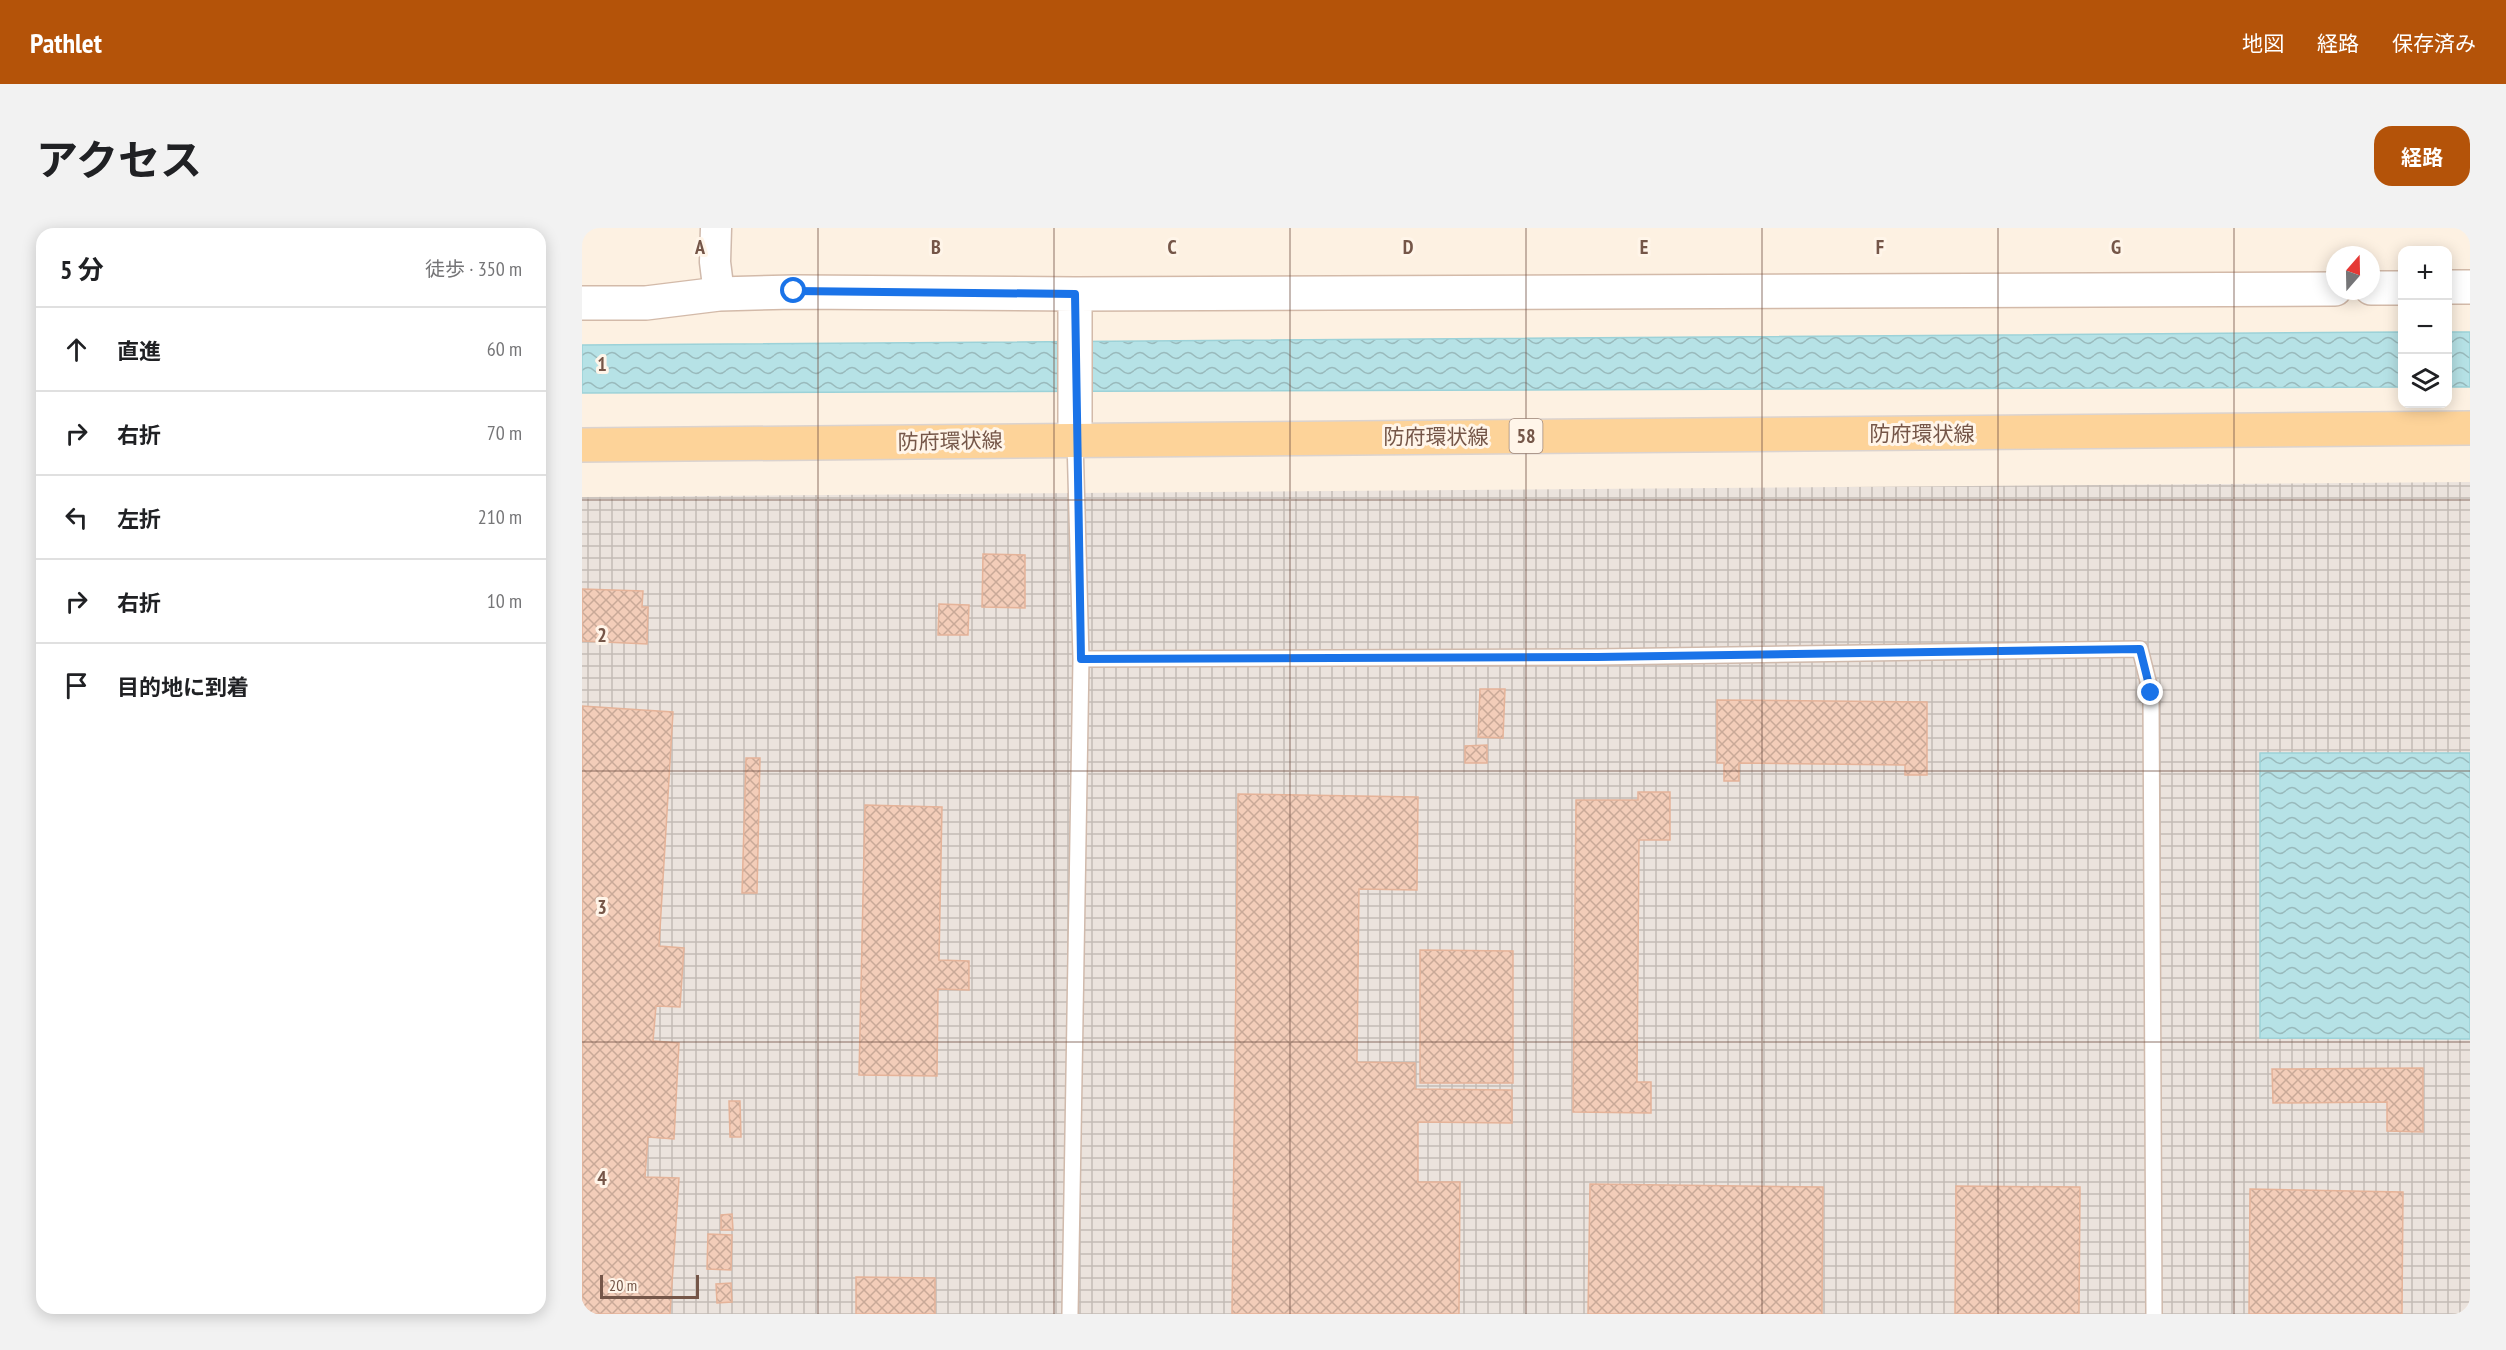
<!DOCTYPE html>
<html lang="ja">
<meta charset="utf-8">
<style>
body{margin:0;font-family:"PT Sans Narrow","Noto Sans JP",sans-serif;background:#f2f2f2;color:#202124}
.controls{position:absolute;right:18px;top:18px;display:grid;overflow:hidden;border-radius:12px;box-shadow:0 3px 15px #0003}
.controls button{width:54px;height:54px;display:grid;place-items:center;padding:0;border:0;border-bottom:2px solid #e0e0e0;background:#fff;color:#202124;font:30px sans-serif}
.compass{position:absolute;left:1744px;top:18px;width:54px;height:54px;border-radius:50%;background:#fff;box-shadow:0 3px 15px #0003;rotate:20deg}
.scale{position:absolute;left:18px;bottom:15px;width:99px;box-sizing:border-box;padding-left:6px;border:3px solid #755648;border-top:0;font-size:16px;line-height:21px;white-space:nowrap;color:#755648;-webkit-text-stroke:4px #fff5e9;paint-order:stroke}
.stop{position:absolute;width:18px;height:18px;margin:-14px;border:4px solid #1a73e8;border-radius:50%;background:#fff}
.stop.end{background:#1a73e8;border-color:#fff;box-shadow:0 2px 6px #0008}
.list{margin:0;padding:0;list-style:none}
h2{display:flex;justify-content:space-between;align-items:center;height:78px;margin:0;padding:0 24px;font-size:26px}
h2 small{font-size:20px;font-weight:400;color:#757577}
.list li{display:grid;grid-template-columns:39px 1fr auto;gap:18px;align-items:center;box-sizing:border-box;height:84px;padding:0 24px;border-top:2px solid #e0e0e0}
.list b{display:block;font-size:22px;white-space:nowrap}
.list em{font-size:20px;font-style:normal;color:#757577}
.icon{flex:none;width:33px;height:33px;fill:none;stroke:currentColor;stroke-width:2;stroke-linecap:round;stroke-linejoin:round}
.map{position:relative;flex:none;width:1888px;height:1086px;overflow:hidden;border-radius:18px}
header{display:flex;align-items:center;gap:36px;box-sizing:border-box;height:84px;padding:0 30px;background:#b45309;color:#fff}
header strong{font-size:28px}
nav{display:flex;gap:33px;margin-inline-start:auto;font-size:21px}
.intro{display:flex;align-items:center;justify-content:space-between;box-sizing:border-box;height:144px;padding:0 36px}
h1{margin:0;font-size:42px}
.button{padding:15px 27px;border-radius:18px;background:#b45309;color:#fff;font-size:21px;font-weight:700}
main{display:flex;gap:36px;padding:0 36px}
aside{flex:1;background:#fff;border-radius:18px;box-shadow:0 3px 15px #0003}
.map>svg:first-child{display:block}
.industrial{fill:url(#industrial-grid)}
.water{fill:url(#water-waves);stroke:#9cd2d8;stroke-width:1.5}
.building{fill:url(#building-cross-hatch);stroke:#e5b399;stroke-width:1.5}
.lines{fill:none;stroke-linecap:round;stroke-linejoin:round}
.lane-casing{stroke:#d0baac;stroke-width:18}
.street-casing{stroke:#d0baac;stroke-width:33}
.secondary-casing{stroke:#d3baa9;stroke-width:36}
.primary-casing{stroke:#dbd3cf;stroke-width:36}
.lane{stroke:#fff;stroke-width:15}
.street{stroke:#fff;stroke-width:30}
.secondary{stroke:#fff;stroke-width:33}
.primary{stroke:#fdd399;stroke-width:33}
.route{stroke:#1a73e8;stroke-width:8}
.grid{fill:none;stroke:#755648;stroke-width:1.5;stroke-opacity:0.55}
.labels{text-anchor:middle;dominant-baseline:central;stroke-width:6;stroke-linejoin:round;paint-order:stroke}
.shield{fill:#fff5e9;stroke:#9e8678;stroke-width:1.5}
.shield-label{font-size:20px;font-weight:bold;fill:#755648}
.street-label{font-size:21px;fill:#755648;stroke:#fff5e9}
.grid-label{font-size:20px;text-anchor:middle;font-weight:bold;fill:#755648;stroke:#fff5e9;stroke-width:6;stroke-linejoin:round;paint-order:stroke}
</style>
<header>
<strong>Pathlet</strong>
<nav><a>地図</a><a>経路</a><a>保存済み</a></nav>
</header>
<div class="intro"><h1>アクセス</h1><a class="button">経路</a></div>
<main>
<aside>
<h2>5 分<small>徒歩 · 350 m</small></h2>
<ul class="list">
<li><svg class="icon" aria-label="ahead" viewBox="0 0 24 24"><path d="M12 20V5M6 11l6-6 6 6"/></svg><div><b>直進</b></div><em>60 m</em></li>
<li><svg class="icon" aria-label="right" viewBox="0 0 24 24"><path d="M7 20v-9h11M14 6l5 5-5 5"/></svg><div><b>右折</b></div><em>70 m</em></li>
<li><svg class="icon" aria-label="left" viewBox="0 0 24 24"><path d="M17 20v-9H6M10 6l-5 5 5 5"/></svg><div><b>左折</b></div><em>210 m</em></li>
<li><svg class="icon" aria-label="right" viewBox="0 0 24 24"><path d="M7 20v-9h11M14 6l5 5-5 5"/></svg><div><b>右折</b></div><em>10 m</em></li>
<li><svg class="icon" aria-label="arrive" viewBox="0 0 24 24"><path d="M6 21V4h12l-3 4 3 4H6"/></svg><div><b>目的地に到着</b></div></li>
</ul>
</aside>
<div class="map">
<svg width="1888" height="1086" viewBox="0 0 1888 1086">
<defs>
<pattern id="industrial-grid" width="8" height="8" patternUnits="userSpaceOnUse" patternTransform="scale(1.5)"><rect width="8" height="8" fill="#ebe3dd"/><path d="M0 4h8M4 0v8" fill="none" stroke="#c3bbb5"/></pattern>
<pattern id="water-waves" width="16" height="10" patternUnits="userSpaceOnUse" patternTransform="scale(1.5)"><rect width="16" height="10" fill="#b6e2e6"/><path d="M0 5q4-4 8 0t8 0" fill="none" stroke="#99babc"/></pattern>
<pattern id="building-cross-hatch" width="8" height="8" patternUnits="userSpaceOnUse" patternTransform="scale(1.5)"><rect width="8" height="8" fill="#f3cdb9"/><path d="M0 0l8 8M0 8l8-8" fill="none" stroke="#c9a998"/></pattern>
</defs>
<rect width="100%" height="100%" fill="#fdf1e2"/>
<path class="industrial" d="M 1888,254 L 1888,1086 L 0,1086 L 0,269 Z"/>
<path class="water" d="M 1820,104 L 1820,159 L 0,165 L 0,117 Z
M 1866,104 L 1888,104 L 1888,159 L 1866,159 Z
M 1678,525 L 1888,525 L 1888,811 L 1678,810 Z"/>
<path class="building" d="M 401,326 L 443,327 L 443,380 L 400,379 Z
M 0,361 L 61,363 L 60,379 L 66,379 L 65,416 L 0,413 Z
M 357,376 L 387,377 L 386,407 L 356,407 Z
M 898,461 L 923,461 L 921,510 L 896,509 Z
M 1135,472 L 1345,474 L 1345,547 L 1323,547 L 1323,537 L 1157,535 L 1157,553 L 1142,553 L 1142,535 L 1135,535 Z
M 0,478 L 91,484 L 77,718 L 102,720 L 98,779 L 74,778 L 71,813 L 97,815 L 92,911 L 66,909 L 63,949 L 97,950 L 88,1086 L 0,1086 Z
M 905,517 L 905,535 L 883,535 L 883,518 Z
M 164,530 L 178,530 L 175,665 L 160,665 Z
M 1056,564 L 1088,564 L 1088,612 L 1057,612 L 1055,854 L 1069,854 L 1069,885 L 991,884 L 994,572 L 1056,572 Z
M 656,566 L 836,569 L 835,662 L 777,661 L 775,834 L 833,835 L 833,861 L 930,862 L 930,895 L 836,894 L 836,954 L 878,954 L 877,1086 L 650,1086 Z
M 283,577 L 360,579 L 357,732 L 387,733 L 387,762 L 356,761 L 355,848 L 277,847 Z
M 838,722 L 931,723 L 931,855 L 838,855 Z
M 1841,840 L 1841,904 L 1805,903 L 1805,874 L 1691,875 L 1690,841 Z
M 147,873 L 158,873 L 159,909 L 148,909 Z
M 1008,956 L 1241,959 L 1240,1086 L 1006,1086 Z
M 1374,958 L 1498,959 L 1497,1086 L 1373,1086 Z
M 1668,961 L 1821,964 L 1820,1086 L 1667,1086 Z
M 150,986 L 151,1002 L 139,1002 L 139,987 Z
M 126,1006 L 150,1007 L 149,1042 L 125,1041 Z
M 274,1049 L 353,1050 L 353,1086 L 274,1086 Z
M 149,1055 L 150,1074 L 135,1075 L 134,1056 Z"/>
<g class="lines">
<defs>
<path id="lane" d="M 499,431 L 1015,429 L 1558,421 L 1569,465 L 1572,1086
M 488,1086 L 499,431 L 493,211"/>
<path id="street" d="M 134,0 L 133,34 L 137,66"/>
<path id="secondary" d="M 1866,59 L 1888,59
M 1789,60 L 1820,60
M 493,66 L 493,211
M 0,75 L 64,75 L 137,66 L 212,64 L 493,66 L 1753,61"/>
<path id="primary" d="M 0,217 L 1888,200"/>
</defs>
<use href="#lane" class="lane-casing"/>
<use href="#street" class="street-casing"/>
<use href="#secondary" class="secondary-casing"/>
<use href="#primary" class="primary-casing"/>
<use href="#lane" class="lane"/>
<use href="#street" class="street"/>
<use href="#secondary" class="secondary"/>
<use href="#primary" class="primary"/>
</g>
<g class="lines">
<path class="route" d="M 212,63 L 493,66 L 499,431 L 1015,429 L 1558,421 L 1569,465"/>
</g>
<path class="grid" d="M 236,0 L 236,1086M 472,0 L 472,1086M 708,0 L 708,1086M 944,0 L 944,1086M 1180,0 L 1180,1086M 1416,0 L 1416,1086M 1652,0 L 1652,1086M 0,272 L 1888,272M 0,543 L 1888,543M 0,814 L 1888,814"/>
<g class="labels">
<rect class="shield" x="927.5" y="191" width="33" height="34" rx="4.5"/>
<g class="shield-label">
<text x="944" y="208">58</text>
</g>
<g class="street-label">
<text x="1340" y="205">防府環状線</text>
<text x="854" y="208">防府環状線</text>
<text transform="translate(368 213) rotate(-1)">防府環状線</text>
</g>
</g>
<g class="grid-label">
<text x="118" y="26">A</text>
<text x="354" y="26">B</text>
<text x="590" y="26">C</text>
<text x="826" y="26">D</text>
<text x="1062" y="26">E</text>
<text x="1298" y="26">F</text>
<text x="1534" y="26">G</text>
<text x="20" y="143">1</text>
<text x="20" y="414">2</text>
<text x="20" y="686">3</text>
<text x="20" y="957">4</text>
</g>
</svg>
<div class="controls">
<button>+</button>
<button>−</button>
<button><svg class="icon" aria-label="layers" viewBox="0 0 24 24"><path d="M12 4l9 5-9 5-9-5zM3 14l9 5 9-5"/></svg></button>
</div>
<svg class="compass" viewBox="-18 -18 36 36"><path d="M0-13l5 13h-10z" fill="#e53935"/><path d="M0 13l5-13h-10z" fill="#757577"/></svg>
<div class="scale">20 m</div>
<div class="stop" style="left:212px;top:63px"></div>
<div class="stop end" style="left:1569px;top:465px"></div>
</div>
</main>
